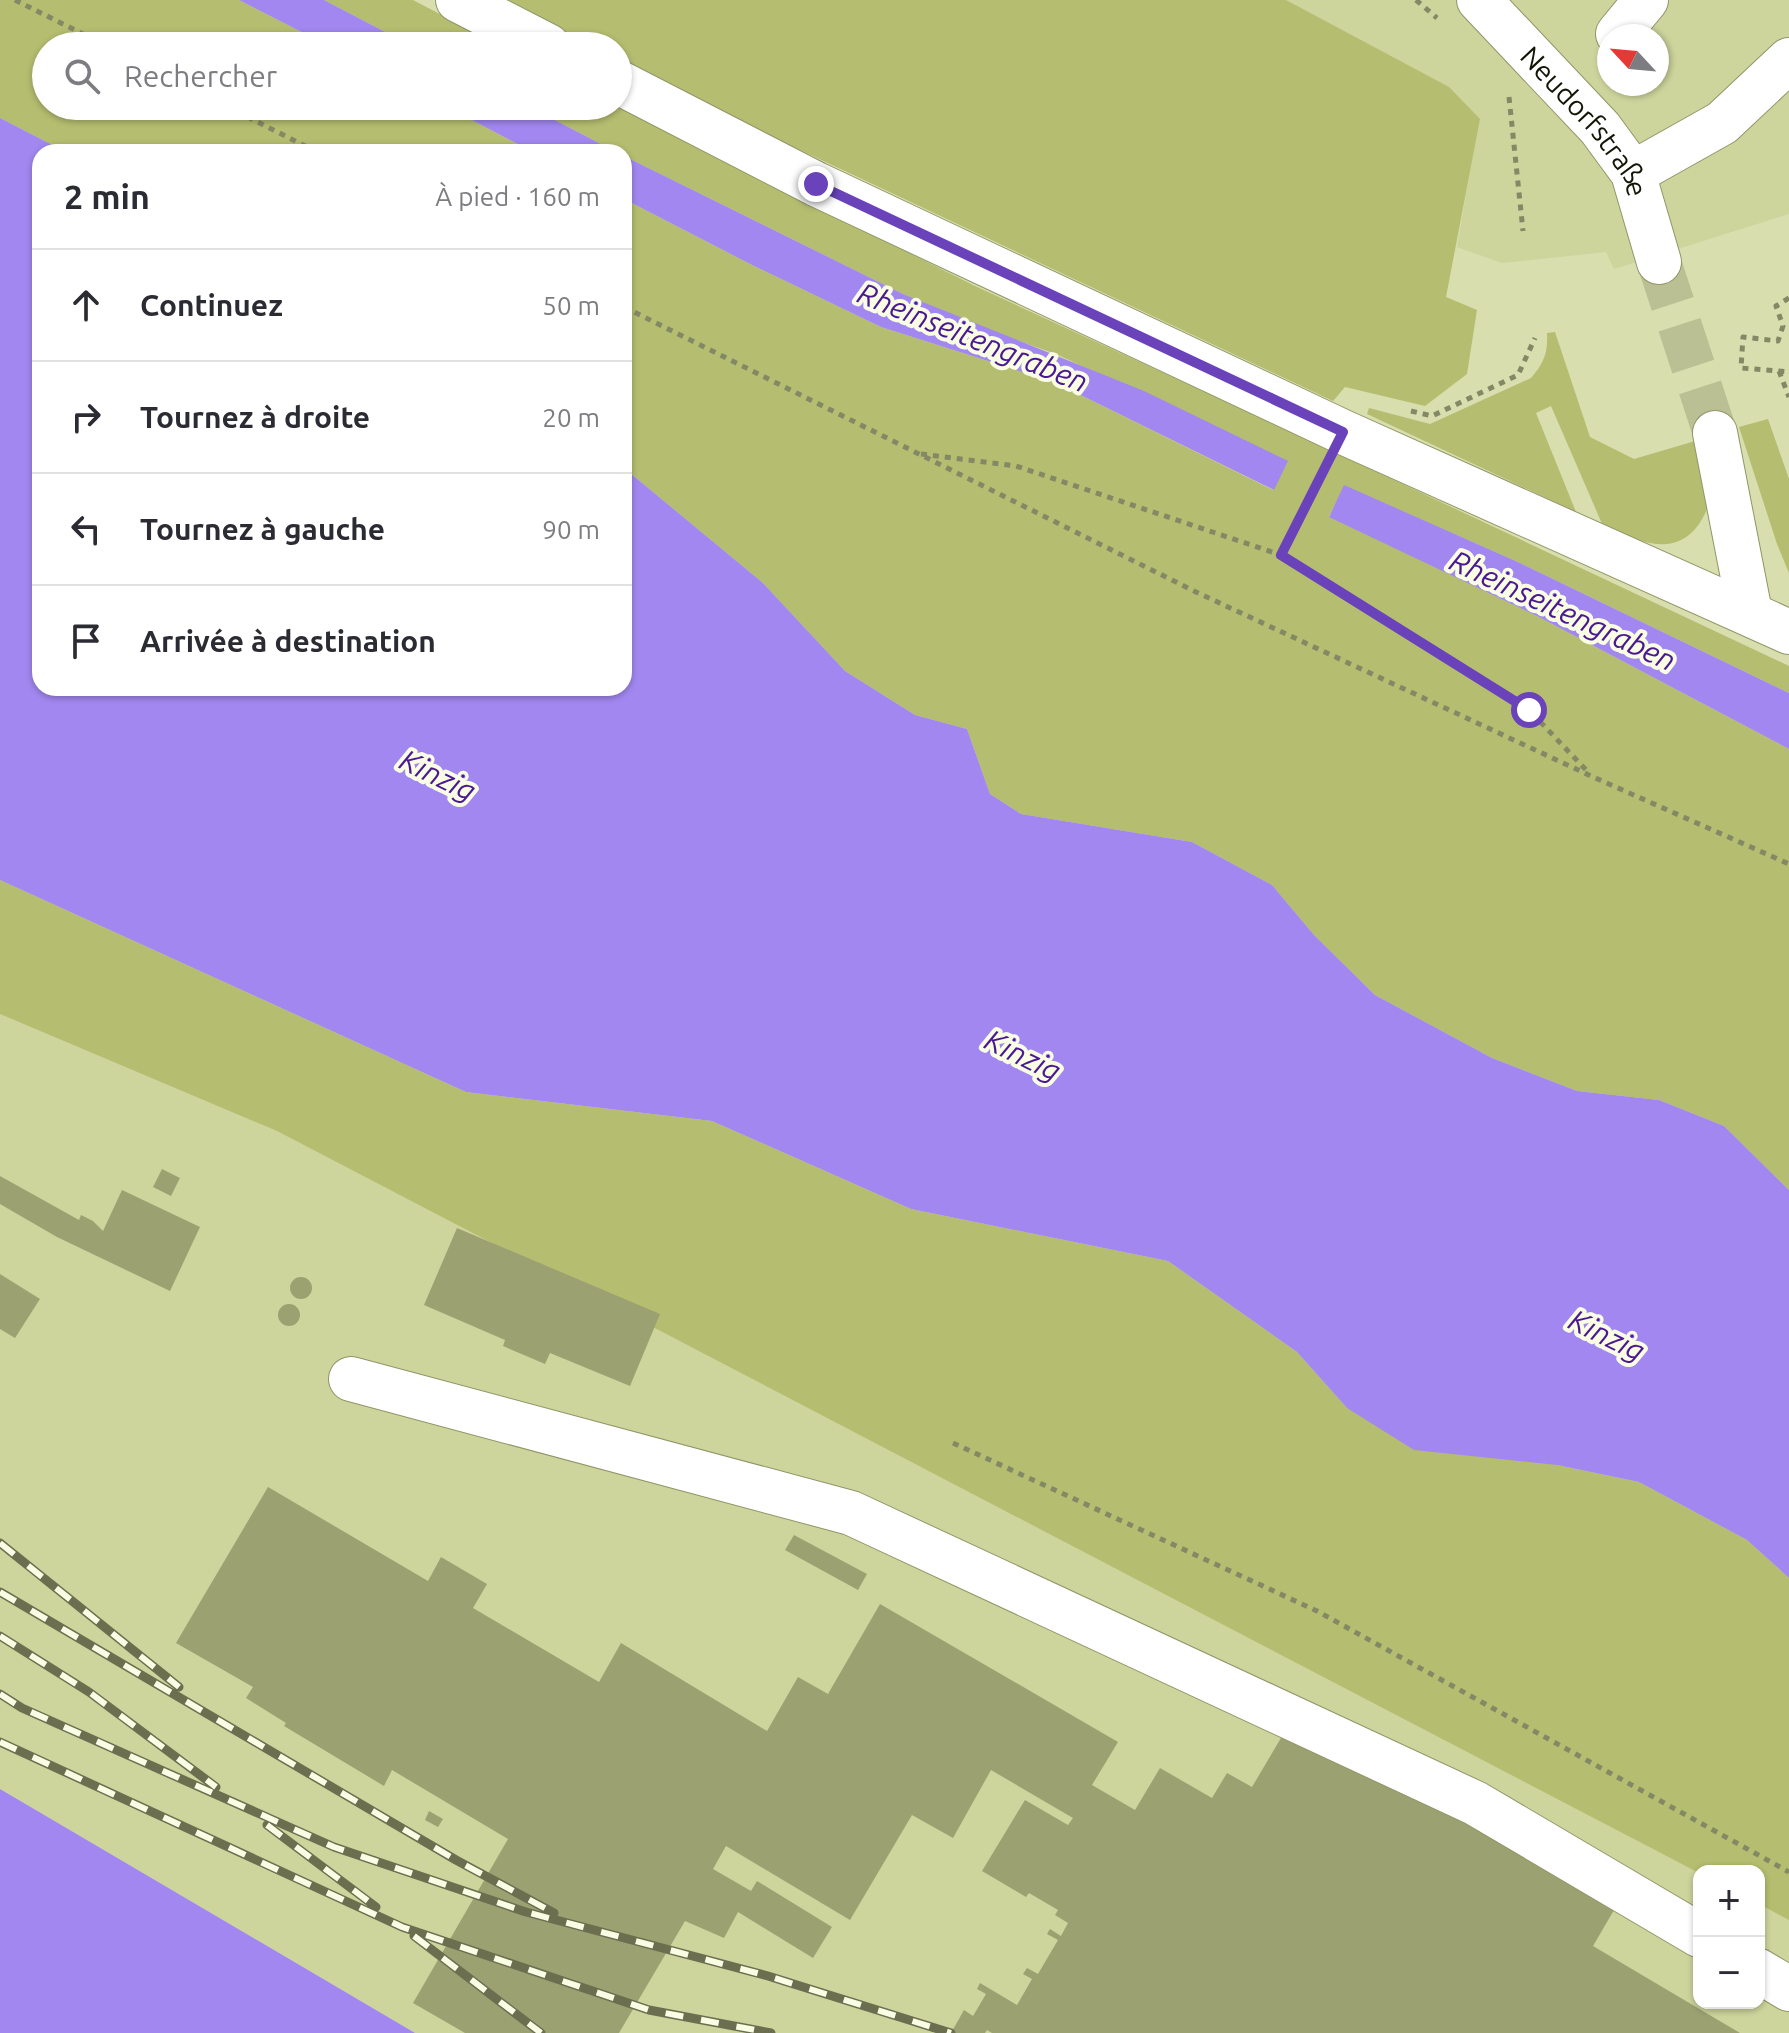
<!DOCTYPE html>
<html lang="fr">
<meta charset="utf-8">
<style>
body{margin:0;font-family:Ubuntu,sans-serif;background:#f7f7f7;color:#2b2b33}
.controls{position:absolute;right:24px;bottom:24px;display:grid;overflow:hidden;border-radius:16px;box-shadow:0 2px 6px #0004}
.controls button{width:72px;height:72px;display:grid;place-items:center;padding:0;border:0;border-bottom:2px solid #e1e1e2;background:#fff;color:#2b2b33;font:40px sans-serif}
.compass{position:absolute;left:1597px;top:24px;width:72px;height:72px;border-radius:50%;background:#fff;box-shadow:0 2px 6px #0004;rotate:296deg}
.stop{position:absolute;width:24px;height:24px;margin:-18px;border:6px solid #6a43bb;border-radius:50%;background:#fff}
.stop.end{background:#6a43bb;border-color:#fff;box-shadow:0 2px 8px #0008}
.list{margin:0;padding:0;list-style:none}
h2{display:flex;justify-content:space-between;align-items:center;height:104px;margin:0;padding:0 32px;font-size:34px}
h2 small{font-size:26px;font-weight:400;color:#7c7c81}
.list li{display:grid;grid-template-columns:52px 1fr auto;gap:24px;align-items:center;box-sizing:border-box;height:112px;padding:0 32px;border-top:2px solid #e1e1e2}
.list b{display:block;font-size:30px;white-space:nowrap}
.list em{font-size:26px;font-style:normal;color:#7c7c81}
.icon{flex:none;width:44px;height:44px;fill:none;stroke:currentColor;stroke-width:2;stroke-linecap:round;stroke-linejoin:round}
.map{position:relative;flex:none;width:1789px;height:2033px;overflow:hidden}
.search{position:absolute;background:#fff;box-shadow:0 2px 6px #0004;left:32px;top:32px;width:600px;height:88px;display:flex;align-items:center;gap:20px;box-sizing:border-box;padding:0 28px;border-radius:44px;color:#7c7c81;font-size:30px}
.panel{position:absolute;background:#fff;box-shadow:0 2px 6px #0004;left:32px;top:144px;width:600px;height:552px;border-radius:24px}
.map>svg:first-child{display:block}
.built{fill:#cdd49c;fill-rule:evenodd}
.green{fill:#b5bd70}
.water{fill:#a187ef}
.building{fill:#9ca172}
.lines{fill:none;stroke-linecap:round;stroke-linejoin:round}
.minor-tunnel{stroke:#bac094;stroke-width:44;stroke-dasharray:44 22;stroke-linecap:butt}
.minor-casing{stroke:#919667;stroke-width:46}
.path{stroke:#848965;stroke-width:5;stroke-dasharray:6 6;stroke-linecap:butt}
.minor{stroke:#fff;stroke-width:44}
.rail-casing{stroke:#6b6f4f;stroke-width:9}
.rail{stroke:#f9fde4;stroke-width:6;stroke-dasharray:18;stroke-linecap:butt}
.route{stroke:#6a43bb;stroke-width:10}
.labels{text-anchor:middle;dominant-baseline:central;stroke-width:8;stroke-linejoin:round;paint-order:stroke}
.street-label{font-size:28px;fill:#131504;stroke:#f9fde4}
.water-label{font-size:30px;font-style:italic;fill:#491892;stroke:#f9fde4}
</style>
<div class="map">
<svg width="1789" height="2033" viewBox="0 0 1789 2033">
<rect width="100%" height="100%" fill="#d8dead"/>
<path class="built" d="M 1286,0 L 1789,0 L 1789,214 L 1614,269 L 1606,252 L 1502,263 L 1457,247 L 1479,119 ZM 1609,36 L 1657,36 L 1657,84 L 1609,84 Z
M 0,1014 L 277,1131 L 1699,1873 L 1699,2003 L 1759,2003 L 1759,1904 L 1789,1920 L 1789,2033 L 415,2033 L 0,1789 Z"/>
<path class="green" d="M 0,0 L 239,0 L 329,46 L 46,46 L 46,106 L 445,106 L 533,152 L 66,152 L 0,118 Z
M 324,0 L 413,0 L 501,46 L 412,46 Z
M 502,0 L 1286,0 L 1449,87 L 1480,119 L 1446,297 L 1477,310 L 1467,374 L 1425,406 L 1345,387 L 1333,401 L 709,107 L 618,60 L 618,46 L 591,46 Z
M 528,106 L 616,106 L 975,286 L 1305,438 L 1789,666 L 1789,693 L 1520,563 L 1345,486 L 1329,516 L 1539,617 L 1789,749 L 1789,1190 L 1724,1126 L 1659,1100 L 1577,1091 L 1492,1058 L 1375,995 L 1314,935 L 1272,885 L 1192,842 L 1021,814 L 990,794 L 967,729 L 915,715 L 845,671 L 763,583 L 624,468 L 624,199 L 754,266 L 881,327 L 1054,382 L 1273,490 L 1287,462 L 1056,354 L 1002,335 L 903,294 L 624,156 L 624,152 L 616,152 Z
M 1555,332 L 1590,437 L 1634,459 L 1702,439 C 1705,455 1711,473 1711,489 C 1711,501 1706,514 1699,524 C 1674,560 1635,540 1603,526 L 1551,406 L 1536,413 L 1576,512 L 1367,414 L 1369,408 L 1430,424 L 1531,378 C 1544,363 1548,353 1547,333 Z
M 1768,419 L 1789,479 L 1789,573 L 1777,544 L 1739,427 Z
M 0,880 L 466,1092 L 712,1121 L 911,1209 L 1168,1261 L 1297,1352 L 1347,1408 L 1557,1465 L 1639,1482 L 1747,1540 L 1789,1578 L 1789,1920 L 1759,1904 L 1759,1871 L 1699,1873 L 277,1131 L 0,1014 Z"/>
<path class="water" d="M 239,0 L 324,0 L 412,46 L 329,46 Z
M 445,106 L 528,106 L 616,152 L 533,152 Z
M 0,118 L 66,152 L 40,152 L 40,688 L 624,688 L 624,468 L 763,583 L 845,671 L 915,715 L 967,729 L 990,794 L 1021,814 L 1192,842 L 1272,885 L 1314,935 L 1375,995 L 1492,1058 L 1577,1091 L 1659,1100 L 1724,1126 L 1789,1190 L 1789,1578 L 1747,1540 L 1639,1482 L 1557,1465 L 1414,1450 L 1347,1408 L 1297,1352 L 1168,1261 L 911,1209 L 712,1121 L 466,1092 L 0,880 Z
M 624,156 L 903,294 L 1144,391 L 1288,461 L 1274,490 L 1054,382 L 881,327 L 754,266 L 624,199 Z
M 1344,485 L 1520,563 L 1789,693 L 1789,749 L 1539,617 L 1329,517 Z
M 0,1789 L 415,2033 L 0,2033 Z"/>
<path class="building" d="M 162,1169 L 180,1178 L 171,1196 L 153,1187 Z
M 0,1176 L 79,1220 L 81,1215 L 93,1221 L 103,1231 L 122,1190 L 200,1227 L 170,1291 L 57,1237 L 0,1204 Z
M 457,1228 L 660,1314 L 630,1386 L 550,1353 L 545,1364 L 503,1346 L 505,1340 L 424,1305 Z
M 0,1274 L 40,1299 L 15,1338 L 0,1329 Z
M290 1288a11 11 0 1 1 22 0a11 11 0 1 1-22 0Z
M278 1315a11 11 0 1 1 22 0a11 11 0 1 1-22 0Z
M 268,1487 L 428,1581 L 441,1557 L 487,1584 L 473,1608 L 599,1682 L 621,1643 L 767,1731 L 798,1677 L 828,1694 L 880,1604 L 1118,1742 L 1092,1785 L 1135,1810 L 1160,1768 L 1212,1798 L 1227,1773 L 1252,1787 L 1291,1721 L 1614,1910 L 1593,1946 L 1740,2033 L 992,2033 L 987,2030 L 985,2033 L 951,2033 L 964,2010 L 973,2016 L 986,1994 L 977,1989 L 980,1983 L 1017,2005 L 1032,1979 L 1023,1974 L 1027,1968 L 1038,1974 L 1058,1940 L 1047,1934 L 1050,1929 L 1061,1936 L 1068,1923 L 1055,1915 L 1058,1910 L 1029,1893 L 1026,1897 L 982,1871 L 1025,1800 L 1068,1825 L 1073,1818 L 991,1770 L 953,1838 L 912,1815 L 850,1920 L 726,1846 L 713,1869 L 751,1891 L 757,1881 L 832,1927 L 813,1958 L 738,1912 L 724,1938 L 685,1921 L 619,2033 L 465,2033 L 413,2003 L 508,1839 L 392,1770 L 384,1786 L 284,1726 L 286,1723 L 246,1698 L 253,1687 L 176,1643 Z
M 794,1535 L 867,1574 L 858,1590 L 785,1550 Z
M 429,1811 L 443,1819 L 438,1827 L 425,1820 Z"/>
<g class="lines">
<path class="minor-tunnel" d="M 1659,262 L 1715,433"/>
<defs>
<g id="minor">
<path d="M 458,0 L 548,46"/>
<path id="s1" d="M 1479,0 L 1600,128 L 1633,173 L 1659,262"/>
<path d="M 1618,34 L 1646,0"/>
<path d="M 618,82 L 816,184 L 1343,432 L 1789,632"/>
<path d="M 1633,173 L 1722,123 L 1789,60"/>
<path d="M 1715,433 L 1750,613"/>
<path d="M 351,1379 L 851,1513 L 1475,1803 L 1699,1935"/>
<path d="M 1759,1971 L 1789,1989"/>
</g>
</defs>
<use href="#minor" class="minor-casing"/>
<path class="path" d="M 15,0 L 107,46
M 1416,0 L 1437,18
M 1509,97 L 1523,231
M 226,106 L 317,152
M 1789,298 L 1776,306 L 1783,326 L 1778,341 L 1743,337 L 1741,368 L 1789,372
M 624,307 L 1196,592 L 1591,776 L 1789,864
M 1779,371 L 1789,397
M 1411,411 L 1432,416 L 1518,375 L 1535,338
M 921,454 L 1016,466 L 1281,555 L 1529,710 L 1588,772
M 1281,555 L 1324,470
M 953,1443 L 1317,1611 L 1789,1872"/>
<use href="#minor" class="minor"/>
<defs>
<path id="rail" d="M 0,1543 L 179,1687
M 0,1592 L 456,1860 L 554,1913
M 0,1636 L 89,1692 L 216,1787
M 0,1694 L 22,1708 L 334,1847 L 526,1912 L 768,1976 L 951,2033
M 0,1742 L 402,1927 L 649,2010 L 771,2033
M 267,1825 L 376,1907
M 414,1936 L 541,2033"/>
</defs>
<use href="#rail" class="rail-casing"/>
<use href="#rail" class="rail"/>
</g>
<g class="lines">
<path class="route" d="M 816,184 L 1343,432 L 1281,555 L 1529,710"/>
</g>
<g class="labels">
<g class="street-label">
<text stroke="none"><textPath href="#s1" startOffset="162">Neudorfstraße</textPath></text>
</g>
<g class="water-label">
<text transform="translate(973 337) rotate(22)">Rheinseitengraben</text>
<text transform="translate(1563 610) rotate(25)">Rheinseitengraben</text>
<text transform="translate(438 775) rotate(26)">Kinzig</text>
<text transform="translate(1023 1055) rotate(26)">Kinzig</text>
<text transform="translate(1607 1335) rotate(26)">Kinzig</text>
</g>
</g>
</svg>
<div class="controls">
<button>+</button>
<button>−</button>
</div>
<svg class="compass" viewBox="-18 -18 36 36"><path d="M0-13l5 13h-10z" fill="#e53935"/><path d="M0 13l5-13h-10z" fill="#7c7c81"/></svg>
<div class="stop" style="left:1529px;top:710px"></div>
<div class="stop end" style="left:816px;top:184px"></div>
<div class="search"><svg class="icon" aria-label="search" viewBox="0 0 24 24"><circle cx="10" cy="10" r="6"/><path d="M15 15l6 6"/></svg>Rechercher</div>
<section class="panel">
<h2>2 min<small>À pied · 160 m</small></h2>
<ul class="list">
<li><svg class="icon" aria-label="ahead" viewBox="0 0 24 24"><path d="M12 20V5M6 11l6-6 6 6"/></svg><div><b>Continuez</b></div><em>50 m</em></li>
<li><svg class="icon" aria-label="right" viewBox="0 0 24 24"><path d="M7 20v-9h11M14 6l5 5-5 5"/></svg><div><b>Tournez à droite</b></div><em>20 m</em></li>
<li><svg class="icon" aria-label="left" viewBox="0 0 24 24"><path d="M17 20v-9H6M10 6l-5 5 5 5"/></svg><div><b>Tournez à gauche</b></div><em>90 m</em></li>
<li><svg class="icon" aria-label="arrive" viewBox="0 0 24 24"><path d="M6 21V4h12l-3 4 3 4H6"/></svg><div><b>Arrivée à destination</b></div></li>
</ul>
</section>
</div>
